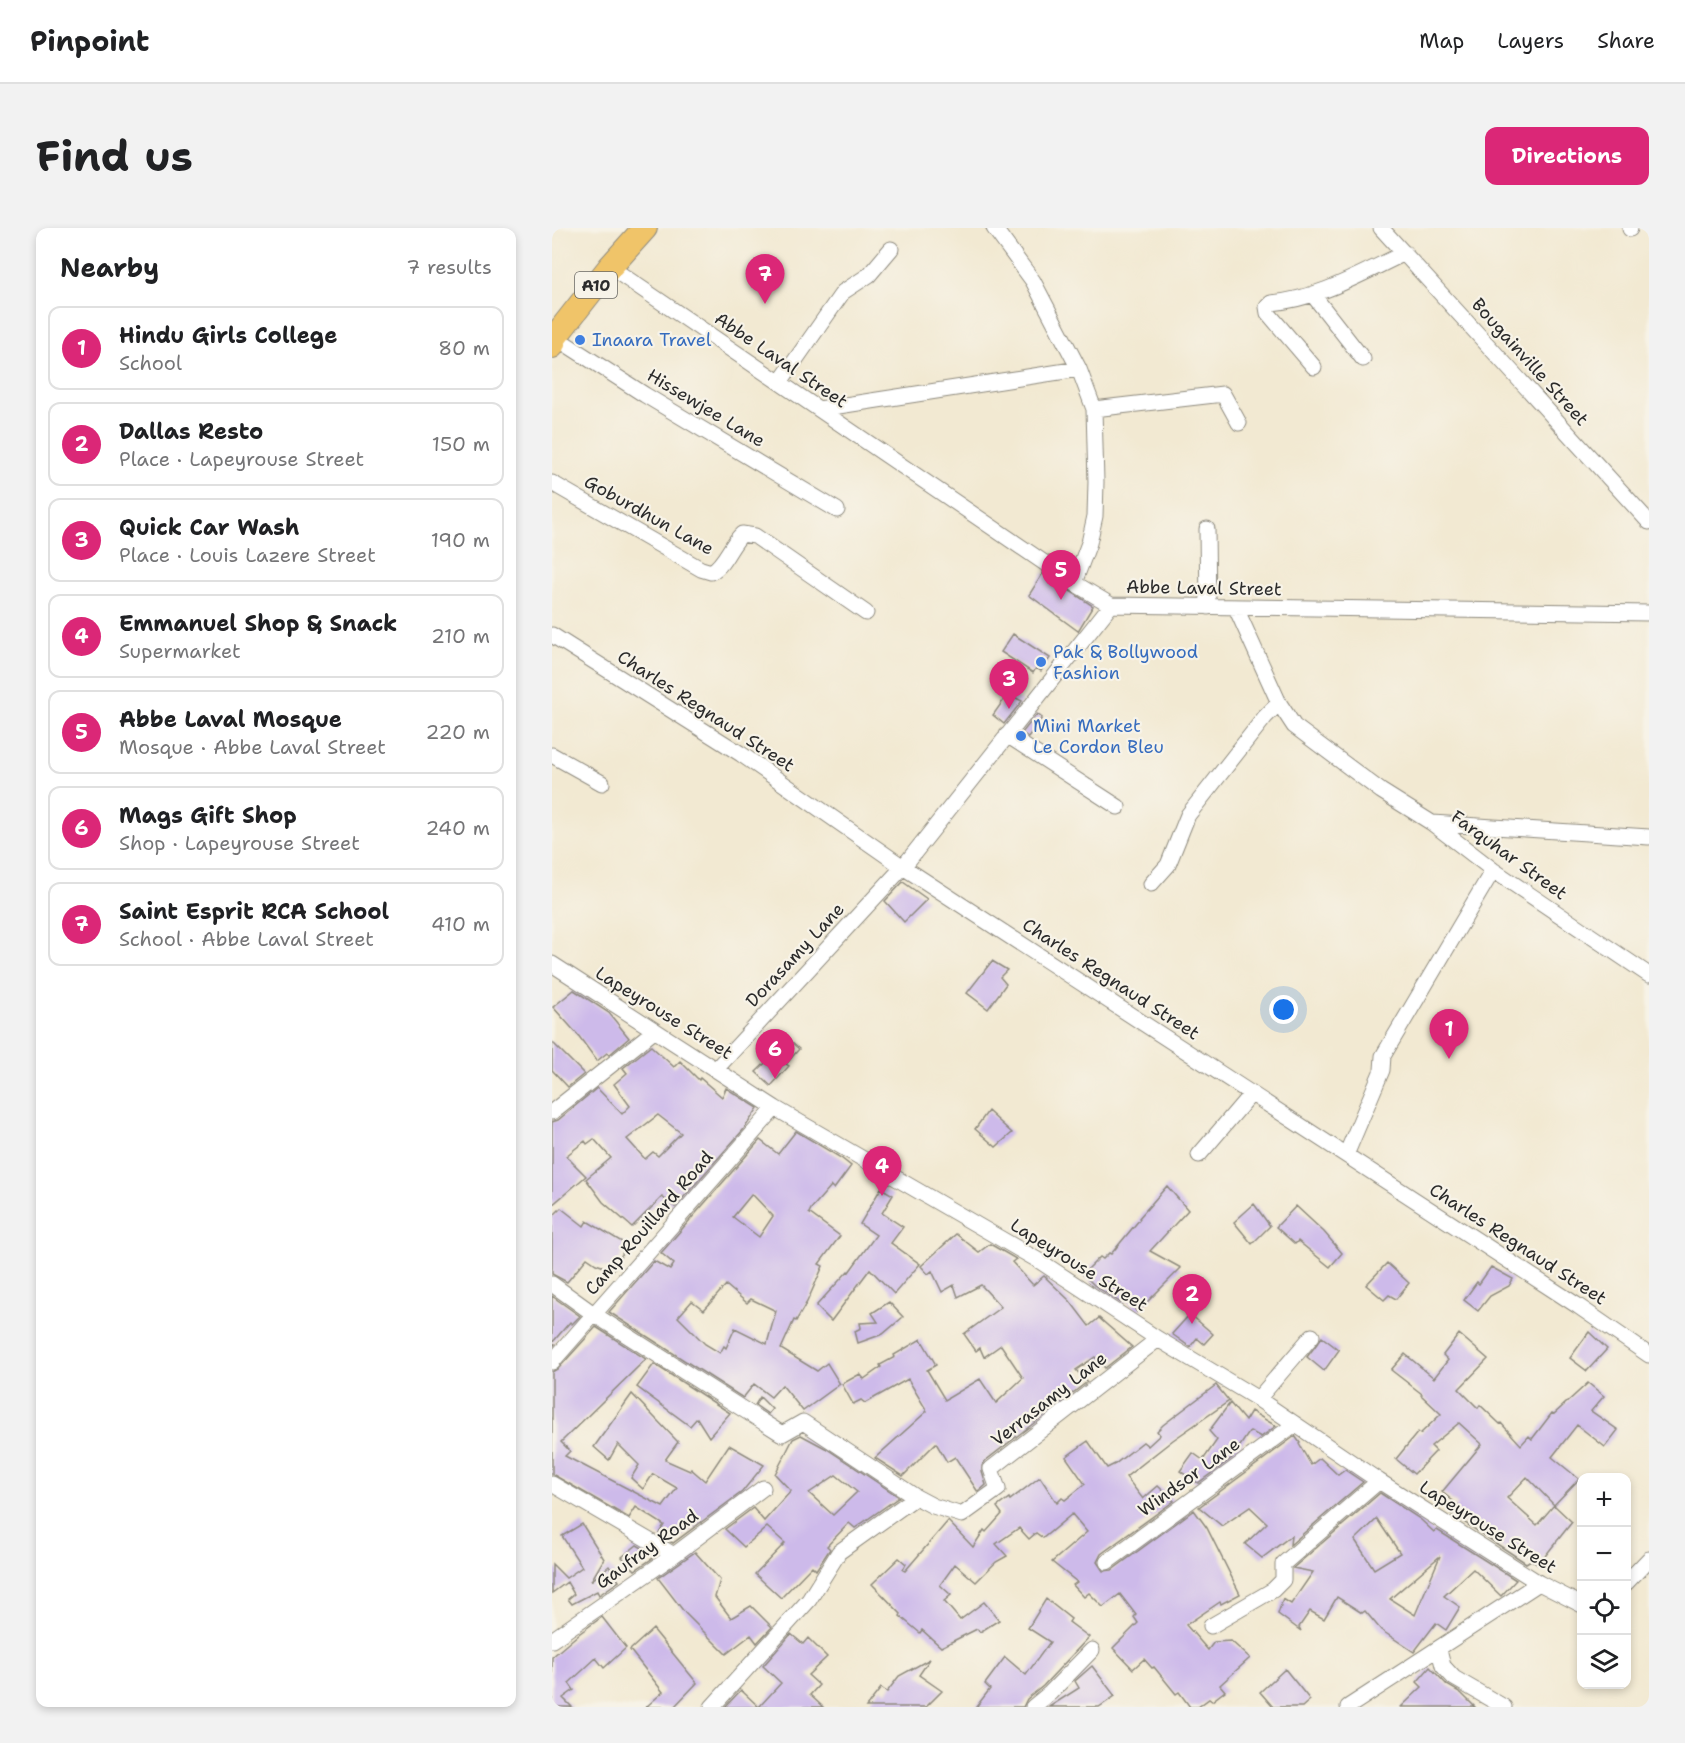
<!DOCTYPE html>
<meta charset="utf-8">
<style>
body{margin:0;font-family:"Shantell Sans",sans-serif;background:#f2f2f2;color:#202124}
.controls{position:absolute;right:18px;bottom:18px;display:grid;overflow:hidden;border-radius:12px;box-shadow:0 3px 9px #0003}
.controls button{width:54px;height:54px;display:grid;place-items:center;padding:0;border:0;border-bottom:2px solid #e0e0e0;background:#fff;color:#202124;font:30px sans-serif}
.you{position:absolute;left:732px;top:782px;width:21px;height:21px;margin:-15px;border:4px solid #fff;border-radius:50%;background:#1a73e8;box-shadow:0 0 0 9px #1a73e833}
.badge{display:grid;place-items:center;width:39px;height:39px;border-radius:50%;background:#db2777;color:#fff;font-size:20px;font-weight:700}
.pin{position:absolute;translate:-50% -50px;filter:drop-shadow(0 2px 3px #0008)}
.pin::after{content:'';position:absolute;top:32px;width:21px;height:18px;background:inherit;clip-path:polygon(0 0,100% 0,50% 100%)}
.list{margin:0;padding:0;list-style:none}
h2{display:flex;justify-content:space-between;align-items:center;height:78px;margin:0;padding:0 24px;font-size:26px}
h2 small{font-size:20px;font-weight:400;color:#757577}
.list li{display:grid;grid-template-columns:39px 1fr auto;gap:18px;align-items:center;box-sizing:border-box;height:84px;margin:0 12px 12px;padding:0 12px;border:2px solid #e0e0e0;border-radius:12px}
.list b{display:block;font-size:22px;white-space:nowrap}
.list p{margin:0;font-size:20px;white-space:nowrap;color:#757577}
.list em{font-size:20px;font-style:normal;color:#757577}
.icon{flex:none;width:33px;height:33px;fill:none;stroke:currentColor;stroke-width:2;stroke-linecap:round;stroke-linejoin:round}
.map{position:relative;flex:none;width:1097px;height:1479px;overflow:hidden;border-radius:12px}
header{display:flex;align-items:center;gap:36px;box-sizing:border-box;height:84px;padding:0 30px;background:#fff;border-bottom:2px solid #e0e0e0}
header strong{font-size:28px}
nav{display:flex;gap:33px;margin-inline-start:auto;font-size:21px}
.intro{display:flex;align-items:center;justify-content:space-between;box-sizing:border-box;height:144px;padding:0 36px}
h1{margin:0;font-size:42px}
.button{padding:15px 27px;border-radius:12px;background:#db2777;color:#fff;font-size:21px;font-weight:700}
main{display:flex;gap:36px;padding:0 36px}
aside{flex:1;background:#fff;border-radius:12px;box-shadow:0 3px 9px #0003}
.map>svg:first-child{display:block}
.building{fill:#cdbaea;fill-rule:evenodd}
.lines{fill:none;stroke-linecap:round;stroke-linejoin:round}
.minor-casing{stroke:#8e8a7e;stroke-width:17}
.primary-casing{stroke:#8e8a7e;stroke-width:26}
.minor{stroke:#fff;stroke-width:15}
.primary{stroke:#f0c469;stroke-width:24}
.shop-dot{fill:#3f7fe0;stroke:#f7f3e8;stroke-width:2}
.labels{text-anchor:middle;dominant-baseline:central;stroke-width:4.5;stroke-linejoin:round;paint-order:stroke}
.shield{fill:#f7f3e8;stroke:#686764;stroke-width:1.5}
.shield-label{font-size:16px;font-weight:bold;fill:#2b2b2b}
.shop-label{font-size:18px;fill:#366cbe;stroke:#f7f3e8;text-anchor:start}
.street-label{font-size:18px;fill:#2b2b2b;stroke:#f7f3e8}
</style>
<header>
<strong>Pinpoint</strong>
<nav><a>Map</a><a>Layers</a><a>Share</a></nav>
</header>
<div class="intro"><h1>Find us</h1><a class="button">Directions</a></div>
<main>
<aside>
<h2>Nearby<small>7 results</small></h2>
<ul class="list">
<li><span class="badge">1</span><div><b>Hindu Girls College</b><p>School</p></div><em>80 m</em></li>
<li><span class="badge">2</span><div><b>Dallas Resto</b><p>Place · Lapeyrouse Street</p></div><em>150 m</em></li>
<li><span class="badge">3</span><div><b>Quick Car Wash</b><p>Place · Louis Lazere Street</p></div><em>190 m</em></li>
<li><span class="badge">4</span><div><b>Emmanuel Shop &amp; Snack</b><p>Supermarket</p></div><em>210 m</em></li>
<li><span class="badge">5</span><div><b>Abbe Laval Mosque</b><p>Mosque · Abbe Laval Street</p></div><em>220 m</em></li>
<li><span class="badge">6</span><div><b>Mags Gift Shop</b><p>Shop · Lapeyrouse Street</p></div><em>240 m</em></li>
<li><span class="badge">7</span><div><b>Saint Esprit RCA School</b><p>School · Abbe Laval Street</p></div><em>410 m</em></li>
</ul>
</aside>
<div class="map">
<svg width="1097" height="1479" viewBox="0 0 1097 1479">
<rect width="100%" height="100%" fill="#f7f3e8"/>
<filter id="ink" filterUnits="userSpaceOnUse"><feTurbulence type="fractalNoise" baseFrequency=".0167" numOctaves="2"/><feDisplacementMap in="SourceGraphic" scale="12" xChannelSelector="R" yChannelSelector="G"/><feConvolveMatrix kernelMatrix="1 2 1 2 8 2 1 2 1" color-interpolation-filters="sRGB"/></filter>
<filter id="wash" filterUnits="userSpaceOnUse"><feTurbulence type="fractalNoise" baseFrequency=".008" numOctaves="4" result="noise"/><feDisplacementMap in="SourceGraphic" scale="24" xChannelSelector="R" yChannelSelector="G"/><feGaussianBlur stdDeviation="1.35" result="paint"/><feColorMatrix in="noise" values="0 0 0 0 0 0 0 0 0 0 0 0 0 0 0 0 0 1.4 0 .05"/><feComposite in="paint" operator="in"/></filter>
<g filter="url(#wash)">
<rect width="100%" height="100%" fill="#f2e9d2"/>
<g id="blocks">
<path class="building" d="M 491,345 L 541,378 L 526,403 L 477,367 Z
M 461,406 L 498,430 L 489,443 L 484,440 L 481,445 L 449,424 Z
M 456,466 L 470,473 L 452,496 L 441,487 Z
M 485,486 L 490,490 L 476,509 L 470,505 Z
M 351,654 L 375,671 L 352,694 L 333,673 Z
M 440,733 L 455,742 L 448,749 L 454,756 L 436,781 L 415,765 Z
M 22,762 L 57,785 L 77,810 L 57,827 L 55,825 L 45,833 L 26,807 L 1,779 Z
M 237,812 L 247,821 L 234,836 L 237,838 L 219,858 L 204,844 Z
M 0,814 L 32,846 L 16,859 L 0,842 Z
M 99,818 L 122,839 L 128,833 L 147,852 L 148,850 L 170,869 L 174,860 L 206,880 L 192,901 L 123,979 L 110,969 L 80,999 L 51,974 L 34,951 L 59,930 L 42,911 L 35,916 L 33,913 L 14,928 L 34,948 L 0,977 L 0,894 L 6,892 L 45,860 L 70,886 L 78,878 L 62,856 L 75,845 L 71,840 ZM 106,887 L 129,905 L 106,928 L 101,924 L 93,931 L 75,911 Z
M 436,883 L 460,905 L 444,919 L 423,901 Z
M 244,903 L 289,930 L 299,938 L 282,961 L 279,958 L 259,981 L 257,985 L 288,1008 L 267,1036 L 271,1038 L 255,1074 L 244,1093 L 242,1092 L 229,1121 L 265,1143 L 275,1135 L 288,1156 L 251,1183 L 230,1157 L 219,1169 L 202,1156 L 191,1170 L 57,1084 L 102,1033 L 118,1042 L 122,1036 L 109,1025 L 208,912 L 226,926 ZM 200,966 L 221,988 L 207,1009 L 181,989 ZM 174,1057 L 195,1075 L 199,1071 L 224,1083 L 215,1116 L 183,1100 L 174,1120 L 172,1118 L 168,1125 L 153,1116 L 126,1089 L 140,1073 L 152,1082 Z
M 615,958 L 636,982 L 598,1023 L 629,1040 L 585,1084 L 576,1072 L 569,1075 L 542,1057 L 531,1046 L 548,1029 L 551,1031 L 557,1025 L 559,1026 L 588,991 L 587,990 Z
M 329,960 L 341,967 L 330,985 L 351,999 L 339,1015 L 368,1036 L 342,1066 L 318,1041 L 279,1093 L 264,1078 L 296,1043 L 297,1044 L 324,1007 L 308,996 Z
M 702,976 L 718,998 L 700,1016 L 682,994 Z
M 744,978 L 772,1004 L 790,1025 L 778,1039 L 746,1013 L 743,1016 L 724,999 Z
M 9,980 L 32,998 L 35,993 L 75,1017 L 61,1042 L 44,1036 L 35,1030 L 15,1054 L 0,1046 L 0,989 Z
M 404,1006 L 427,1024 L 438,1016 L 464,1031 L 460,1034 L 481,1057 L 492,1048 L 518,1073 L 537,1098 L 547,1090 L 580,1119 L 553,1140 L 543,1129 L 524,1142 L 535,1154 L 433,1233 L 430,1238 L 430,1244 L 434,1257 L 426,1264 L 403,1229 L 395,1234 L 384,1215 L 351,1248 L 323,1230 L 375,1183 L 356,1151 L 313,1175 L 309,1172 L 301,1176 L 290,1156 L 308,1146 L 312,1151 L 329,1139 L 328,1137 L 343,1129 L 342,1127 L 369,1111 L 384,1137 L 375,1142 L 393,1172 L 428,1151 L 444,1175 L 471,1150 L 449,1117 L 432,1129 L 428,1120 L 424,1123 L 412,1106 L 449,1079 L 429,1057 L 406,1069 L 402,1057 L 390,1064 L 380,1043 L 376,1046 L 369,1038 Z
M 835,1035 L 857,1055 L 844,1071 L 837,1067 L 832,1072 L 814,1057 Z
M 939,1039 L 961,1051 L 957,1058 L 938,1068 L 926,1083 L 912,1072 L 925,1054 L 927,1056 Z
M 0,1068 L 28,1088 L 20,1096 L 18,1094 L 0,1115 L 3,1116 L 0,1119 Z
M 337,1074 L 351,1089 L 331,1106 L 306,1115 L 303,1103 L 309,1100 L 308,1095 L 326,1094 L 320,1085 Z
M 638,1086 L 661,1106 L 652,1116 L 645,1110 L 638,1119 L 620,1106 Z
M 44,1099 L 94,1131 L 9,1214 L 18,1223 L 13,1228 L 111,1279 L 125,1260 L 101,1246 L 91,1261 L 79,1250 L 87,1237 L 66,1216 L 57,1232 L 42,1219 L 80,1166 L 126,1214 L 113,1232 L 138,1243 L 139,1241 L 153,1253 L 177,1217 L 212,1237 L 190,1264 L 121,1315 L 106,1307 L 112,1297 L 84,1279 L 77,1290 L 0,1246 L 0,1144 L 7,1140 Z
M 1037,1104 L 1055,1121 L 1035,1143 L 1018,1130 Z
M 907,1106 L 936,1131 L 907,1161 L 926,1180 L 928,1177 L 948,1196 L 949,1195 L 969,1217 L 977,1208 L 980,1211 L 1000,1185 L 1002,1186 L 1036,1155 L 1052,1168 L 1039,1183 L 1066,1202 L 1053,1219 L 1025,1197 L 1000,1229 L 1027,1251 L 1002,1277 L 975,1249 L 955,1270 L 985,1297 L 1002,1277 L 1020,1294 L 986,1337 L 979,1332 L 974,1335 L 898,1285 L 906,1277 L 890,1264 L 930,1216 L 907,1195 L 879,1218 L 884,1223 L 862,1246 L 844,1231 L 866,1204 L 868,1206 L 889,1186 L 869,1167 L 870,1166 L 839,1142 L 853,1126 L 882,1150 L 896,1132 L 891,1127 Z
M 770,1109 L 787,1122 L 772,1143 L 755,1129 Z
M 102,1136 L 178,1185 L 157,1209 L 145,1190 L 138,1198 L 85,1159 Z
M 664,1157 L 677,1173 L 621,1212 L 574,1249 L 591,1271 L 606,1258 L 622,1273 L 549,1326 L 545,1334 L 551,1343 L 560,1342 L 642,1282 L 655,1300 L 688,1366 L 669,1376 L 668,1374 L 634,1397 L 656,1422 L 662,1414 L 679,1413 L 698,1430 L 668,1457 L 673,1463 L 660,1473 L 657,1471 L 646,1479 L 638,1479 L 627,1464 L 624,1466 L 602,1439 L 600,1440 L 592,1431 L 581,1441 L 561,1420 L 586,1395 L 582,1389 L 584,1387 L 568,1366 L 551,1379 L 537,1365 L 532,1369 L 521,1357 L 525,1354 L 500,1334 L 535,1304 L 520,1286 L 491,1310 L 484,1305 L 477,1311 L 467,1300 L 444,1316 L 455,1328 L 444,1334 L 424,1354 L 403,1336 L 388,1357 L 399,1367 L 392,1373 L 408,1392 L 432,1374 L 447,1392 L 428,1404 L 425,1401 L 389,1419 L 370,1402 L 368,1405 L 348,1388 L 349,1386 L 320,1356 L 347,1330 L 354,1336 L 351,1342 L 353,1343 L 396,1293 L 421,1319 L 432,1302 L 434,1304 L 450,1286 L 445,1279 L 457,1270 L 458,1272 L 488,1249 L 505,1275 L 510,1270 L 513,1272 L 533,1256 L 514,1229 L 536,1213 L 555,1240 L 563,1236 L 591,1214 L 596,1218 L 608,1207 L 605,1203 L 611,1197 Z
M 208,1169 L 220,1181 L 216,1186 L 203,1177 Z
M 678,1175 L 693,1193 L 699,1183 L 724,1198 L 709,1209 L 698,1203 L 680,1230 L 646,1255 L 628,1243 L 641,1225 L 651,1232 L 665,1212 L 657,1203 Z
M 249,1207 L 275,1221 L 347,1269 L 303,1300 L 297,1295 L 275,1318 L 278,1321 L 264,1342 L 260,1338 L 229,1370 L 203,1346 L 233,1315 L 215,1299 L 192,1319 L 173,1301 L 201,1280 L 212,1293 L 239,1263 L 223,1246 L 241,1211 ZM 284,1247 L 305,1264 L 281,1287 L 257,1265 Z
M 743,1208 L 748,1215 L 747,1216 L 759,1237 L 768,1230 L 786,1247 L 793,1242 L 811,1254 L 738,1317 L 739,1308 L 710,1330 L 693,1316 L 715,1295 L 698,1279 L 670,1298 L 647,1279 Z
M 828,1265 L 868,1291 L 882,1304 L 885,1302 L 964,1352 L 949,1368 L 921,1341 L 892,1368 L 908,1379 L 894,1402 L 884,1395 L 862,1424 L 829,1402 L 813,1383 L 810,1385 L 785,1369 L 772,1391 L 758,1383 L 747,1399 L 749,1403 L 726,1386 L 731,1371 L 739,1376 L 761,1344 L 741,1340 ZM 825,1291 L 848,1325 L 822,1341 L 803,1312 ZM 888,1328 L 863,1387 L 838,1371 Z
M 30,1296 L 52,1331 L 39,1353 L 57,1338 L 67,1353 L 47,1367 L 45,1363 L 20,1376 L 16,1371 L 22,1366 L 15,1354 L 0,1365 L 0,1336 L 14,1350 L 30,1339 L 10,1308 Z
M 85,1317 L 104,1328 L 83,1342 L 70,1329 Z
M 143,1324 L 168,1352 L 163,1369 L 179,1390 L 199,1378 L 220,1399 L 205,1415 L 199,1407 L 174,1426 L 133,1385 L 106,1350 Z
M 494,1371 L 519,1391 L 517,1394 L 537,1409 L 491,1458 L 475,1471 L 471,1479 L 424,1479 L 438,1461 L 433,1456 L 453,1429 L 474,1447 L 498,1414 L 476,1400 Z
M 50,1389 L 74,1420 L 52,1440 L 44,1430 L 17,1455 L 22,1462 L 11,1470 L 20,1479 L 0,1479 L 0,1429 L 28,1405 Z
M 101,1401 L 145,1455 L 122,1479 L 94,1479 L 111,1464 L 78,1422 Z
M 239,1406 L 251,1416 L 256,1410 L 275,1429 L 256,1447 L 267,1457 L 258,1467 L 271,1479 L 173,1479 L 189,1462 L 207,1479 L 229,1455 L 211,1438 Z
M 378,1431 L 367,1447 L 390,1463 L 374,1479 L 314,1479 L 329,1460 L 335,1464 L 347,1448 Z
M 540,1438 L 563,1468 L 547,1479 L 497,1479 L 527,1460 L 523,1453 Z
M 878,1439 L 895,1457 L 909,1465 L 923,1479 L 849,1479 L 870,1459 L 865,1454 Z
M 733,1441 L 758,1472 L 750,1479 L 721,1479 L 708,1464 Z"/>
</g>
</g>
<g filter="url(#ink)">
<use href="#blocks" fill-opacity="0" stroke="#8e8a7e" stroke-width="1.5"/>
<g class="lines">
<defs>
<path id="minor" d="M 442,0 L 481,53 L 527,141 L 542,181 L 544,254 L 543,288 L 537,315 L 522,355
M 829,0 L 1097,294
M 1078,0 L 1078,1
M 58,39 L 522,355 L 559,377 L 1097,385
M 761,67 L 811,131
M 3,109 L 93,167 L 285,282
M 762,139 L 716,85 L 715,79 L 719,75 C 767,71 810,45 853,25
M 228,154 L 291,64 L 317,47 L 339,21
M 267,181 L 527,141
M 542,181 L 671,166 L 687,195
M 0,255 L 149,341 L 159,344 C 173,337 178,317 190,306 L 203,308 L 314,385
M 655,301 L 656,379
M 684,380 L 727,475 L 742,498 L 829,563 L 880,595 L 941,642 L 1097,747
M 0,407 L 189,526 L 351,639 L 1026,1078 L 1097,1127
M 455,507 L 566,579
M 0,527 L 50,555
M 880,595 L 1097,609
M 599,656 L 616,637 L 636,587 L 713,489 L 727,475
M 0,736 L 223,880 L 489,1034 L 606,1111 L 706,1171 L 827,1253 L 987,1355 L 1030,1377
M 164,841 L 351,639 L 559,377
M 0,884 L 102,803
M 647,927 L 699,866
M 794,927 L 830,842 L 831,828 L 941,642
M 0,1056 L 43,1087 L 230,1206 L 251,1194 L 364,1269 L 381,1278 L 410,1287 L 446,1261 L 439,1241 L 606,1111
M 0,1134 L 223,880
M 706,1171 L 760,1108
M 0,1256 L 122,1327
M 555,1334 L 743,1196
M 1074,1355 L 1097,1331
M 659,1398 L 721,1362 L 731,1352 L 731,1336 L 827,1253
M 0,1412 L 122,1327 L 211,1260
M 887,1422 L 891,1438 L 902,1450 L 952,1479
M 160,1479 L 257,1372 L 287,1324 L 364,1269
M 481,1479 L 498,1465 L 540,1422
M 796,1479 L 987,1355"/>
<path id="primary" d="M 0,118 L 3,109 L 58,39 L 93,0"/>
</defs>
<use href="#minor" class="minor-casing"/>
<use href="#primary" class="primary-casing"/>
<use href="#minor" class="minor"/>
<use href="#primary" class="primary"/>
</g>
</g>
<g class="shop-dot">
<circle cx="28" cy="112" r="6"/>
<circle cx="489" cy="434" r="6"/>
<circle cx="469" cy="508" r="6"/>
</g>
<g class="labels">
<rect class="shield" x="23" y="44" width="42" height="26" rx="4.5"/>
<g class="shield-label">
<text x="44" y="57">A10</text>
</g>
<g class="shop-label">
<text x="40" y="112">Inaara Travel</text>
<text x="501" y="424">Pak &amp; Bollywood<tspan x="501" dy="21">Fashion</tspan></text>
<text x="481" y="498">Mini Market<tspan x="481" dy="21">Le Cordon Bleu</tspan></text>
</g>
<g class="street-label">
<text transform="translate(229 132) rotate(34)">Abbe Laval Street</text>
<text transform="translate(978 134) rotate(48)">Bougainville Street</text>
<text transform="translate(154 180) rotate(31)">Hissewjee Lane</text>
<text transform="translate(97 287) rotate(29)">Goburdhun Lane</text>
<text transform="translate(652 360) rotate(1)">Abbe Laval Street</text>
<text transform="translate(154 483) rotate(33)">Charles Regnaud Street</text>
<text transform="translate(957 627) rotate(36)">Farquhar Street</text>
<text transform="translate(243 727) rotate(-47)">Dorasamy Lane</text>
<text transform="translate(559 751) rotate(33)">Charles Regnaud Street</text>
<text transform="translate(112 785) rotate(32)">Lapeyrouse Street</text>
<text transform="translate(97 995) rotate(-49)">Camp Rouillard Road</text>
<text transform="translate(966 1016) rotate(33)">Charles Regnaud Street</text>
<text transform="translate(527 1037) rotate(32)">Lapeyrouse Street</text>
<text transform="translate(497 1171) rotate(-38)">Verrasamy Lane</text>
<text transform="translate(637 1249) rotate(-36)">Windsor Lane</text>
<text transform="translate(936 1299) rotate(32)">Lapeyrouse Street</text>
<text transform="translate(95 1321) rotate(-36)">Gaufray Road</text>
</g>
</g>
</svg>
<div class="controls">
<button>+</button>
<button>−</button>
<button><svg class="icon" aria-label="locate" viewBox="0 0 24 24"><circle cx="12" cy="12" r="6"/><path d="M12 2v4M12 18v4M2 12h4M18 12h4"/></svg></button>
<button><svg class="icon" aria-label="layers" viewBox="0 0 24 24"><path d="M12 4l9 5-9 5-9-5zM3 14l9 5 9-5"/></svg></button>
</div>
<div class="you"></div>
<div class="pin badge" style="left:897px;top:831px">1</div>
<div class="pin badge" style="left:640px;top:1096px">2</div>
<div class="pin badge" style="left:457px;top:481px">3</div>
<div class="pin badge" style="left:330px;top:968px">4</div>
<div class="pin badge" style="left:509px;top:372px">5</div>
<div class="pin badge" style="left:223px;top:851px">6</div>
<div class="pin badge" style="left:213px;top:76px">7</div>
</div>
</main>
